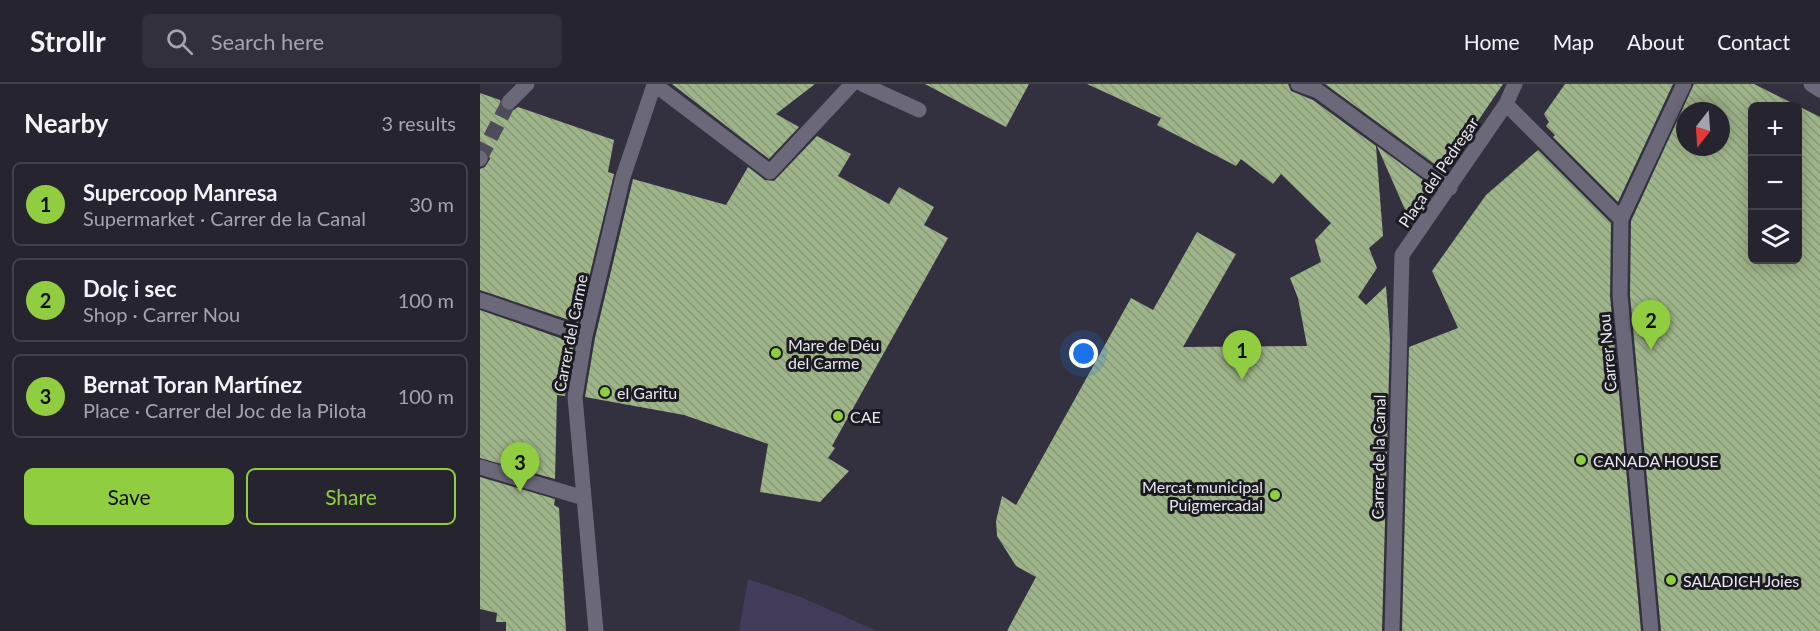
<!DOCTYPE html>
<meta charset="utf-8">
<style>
body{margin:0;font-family:Lato,sans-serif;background:#32313b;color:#f1f3f6}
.controls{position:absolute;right:18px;top:18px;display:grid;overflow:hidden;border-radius:9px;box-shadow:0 3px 15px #0003}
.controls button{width:54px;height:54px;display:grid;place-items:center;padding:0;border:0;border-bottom:2px solid #42424b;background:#26252f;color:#f1f3f6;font:30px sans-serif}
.compass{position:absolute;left:1196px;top:18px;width:54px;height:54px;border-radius:50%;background:#26252f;box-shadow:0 3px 15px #0003;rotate:197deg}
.you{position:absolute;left:604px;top:270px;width:21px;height:21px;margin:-15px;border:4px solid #fff;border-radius:50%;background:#1a73e8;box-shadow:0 0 0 9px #1a73e833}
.badge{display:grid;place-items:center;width:39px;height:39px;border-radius:50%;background:#90cd40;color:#111;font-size:20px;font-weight:700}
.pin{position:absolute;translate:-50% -50px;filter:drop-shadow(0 2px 3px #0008)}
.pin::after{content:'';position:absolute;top:32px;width:21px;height:18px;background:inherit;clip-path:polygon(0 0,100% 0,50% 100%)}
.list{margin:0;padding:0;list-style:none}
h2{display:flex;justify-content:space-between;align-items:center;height:78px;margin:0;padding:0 24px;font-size:26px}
h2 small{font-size:20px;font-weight:400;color:#a4a5aa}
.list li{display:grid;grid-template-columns:39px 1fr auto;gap:18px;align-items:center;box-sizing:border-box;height:84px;margin:0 12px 12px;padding:0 12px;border:2px solid #42424b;border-radius:9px}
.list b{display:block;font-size:22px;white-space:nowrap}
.list p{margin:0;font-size:20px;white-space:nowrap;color:#a4a5aa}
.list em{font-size:20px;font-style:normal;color:#a4a5aa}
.actions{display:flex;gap:12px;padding:18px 24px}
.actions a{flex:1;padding:14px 0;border:2px solid #90cd40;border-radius:9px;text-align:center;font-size:21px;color:#90cd40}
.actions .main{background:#90cd40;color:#111}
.icon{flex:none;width:33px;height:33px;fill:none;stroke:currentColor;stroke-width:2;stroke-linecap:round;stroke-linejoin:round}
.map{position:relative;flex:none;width:1340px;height:547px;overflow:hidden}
header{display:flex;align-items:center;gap:36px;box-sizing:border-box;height:84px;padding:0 30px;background:#26252f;border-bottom:2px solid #42424b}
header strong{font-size:28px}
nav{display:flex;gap:33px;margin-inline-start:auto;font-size:21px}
.search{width:420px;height:54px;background:#32313b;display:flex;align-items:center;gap:15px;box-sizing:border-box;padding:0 21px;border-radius:9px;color:#a4a5aa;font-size:22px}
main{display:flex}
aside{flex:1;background:#26252f}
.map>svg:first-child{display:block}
.grass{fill:#423c5a}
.building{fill:url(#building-back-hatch);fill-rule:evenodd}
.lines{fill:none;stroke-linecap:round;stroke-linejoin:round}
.minor-tunnel{stroke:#4e4c5a;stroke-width:15;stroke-dasharray:15 8;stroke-linecap:butt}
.minor{stroke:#6b687a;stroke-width:15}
.poi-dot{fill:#90cd40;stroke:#1b1a20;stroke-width:2}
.labels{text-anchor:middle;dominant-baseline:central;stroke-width:6;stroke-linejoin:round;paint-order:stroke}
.street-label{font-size:16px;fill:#e8e7f0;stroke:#1b1a20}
.poi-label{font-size:16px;fill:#e8e7f0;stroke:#1b1a20;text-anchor:start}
</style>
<header>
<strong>Strollr</strong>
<div class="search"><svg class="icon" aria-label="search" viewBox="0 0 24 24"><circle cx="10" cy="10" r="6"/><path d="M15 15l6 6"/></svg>Search here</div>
<nav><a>Home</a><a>Map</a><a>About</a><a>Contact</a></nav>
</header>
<main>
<aside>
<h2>Nearby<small>3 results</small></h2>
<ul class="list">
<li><span class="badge">1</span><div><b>Supercoop Manresa</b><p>Supermarket · Carrer de la Canal</p></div><em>30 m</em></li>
<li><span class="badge">2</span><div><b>Dolç i sec</b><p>Shop · Carrer Nou</p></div><em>100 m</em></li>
<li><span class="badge">3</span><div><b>Bernat Toran Martínez</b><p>Place · Carrer del Joc de la Pilota</p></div><em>100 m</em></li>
</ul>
<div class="actions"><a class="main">Save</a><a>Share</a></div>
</aside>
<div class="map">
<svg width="1340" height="547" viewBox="0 0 1340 547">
<defs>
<pattern id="building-back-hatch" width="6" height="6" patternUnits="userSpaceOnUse" patternTransform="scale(1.5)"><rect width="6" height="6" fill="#9eb489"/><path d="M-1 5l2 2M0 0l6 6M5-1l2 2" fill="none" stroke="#889879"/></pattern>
</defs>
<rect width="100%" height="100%" fill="#33313f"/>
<path class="grass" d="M 268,495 L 323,514 L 397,547 L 259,547 Z"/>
<path class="building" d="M 192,0 L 335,0 L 296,30 L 319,43 L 289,75 Z
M 445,0 L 549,0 L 526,43 Z
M 607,0 L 808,0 L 811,7 L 833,16 L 896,62 L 903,152 L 889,164 L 897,184 L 878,213 L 886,221 L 906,202 L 910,255 L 902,547 L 527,547 L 556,493 L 536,482 L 517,452 L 516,437 L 522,412 L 536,421 L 651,214 L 673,226 L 717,148 L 756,170 L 703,263 L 827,262 L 818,214 L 810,194 L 841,178 L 835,156 L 851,139 L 801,90 L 793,100 L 761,75 L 756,82 L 677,41 L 681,34 Z
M 845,0 L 1023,0 L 964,87 Z
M 1085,0 L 1193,0 L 1138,118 L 1073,53 L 1075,51 L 1066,42 L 1069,38 L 1064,30 Z
M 1214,0 L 1274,0 L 1340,33 L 1340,547 L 1181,547 L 1150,211 L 1151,137 ZM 1272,22 L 1317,22 L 1317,176 L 1272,176 ZM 1205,27 L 1241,27 L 1241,63 L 1205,63 Z
M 0,9 L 20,16 L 22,24 L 26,27 L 32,27 L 38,23 L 134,56 L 128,88 L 134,90 L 98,239 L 0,206 L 0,85 L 5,83 L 10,75 L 8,69 L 0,64 Z
M 337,52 L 371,70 L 358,92 L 409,120 L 419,103 L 454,123 L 444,141 L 468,154 L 352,362 L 355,364 L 348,374 L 369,387 L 340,418 L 280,408 L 288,360 L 204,331 L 105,313 L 115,254 L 153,95 L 246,121 L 268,83 L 285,96 L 294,97 Z
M 897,62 L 953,103 L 945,115 L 927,130 Z
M 1058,66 L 1131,139 L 1130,212 L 1161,547 L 922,547 L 929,263 L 978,244 L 952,187 L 1006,111 Z
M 0,226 L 94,259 L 85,312 L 77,311 L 75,395 L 0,374 Z
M 0,393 L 75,415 L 74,421 L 79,424 L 86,547 L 26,547 L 26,538 L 16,538 L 17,529 L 0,525 Z"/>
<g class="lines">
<path class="minor-tunnel" d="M 0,74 L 29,18"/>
<path class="minor" d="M 174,0 L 290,88 L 372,0
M 382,0 L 439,26
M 818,0 L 838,7 L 970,104
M 1331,0 L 1340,6
M 29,18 L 47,0
M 1026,20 L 1141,135
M 0,75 L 0,74
M 0,216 L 105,252
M 0,383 L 104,414
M 116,547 L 95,313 L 105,252 L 143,93 L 174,1
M 912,547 L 922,171 L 1026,20 L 1035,0
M 1171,547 L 1140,211 L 1141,135 L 1204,0"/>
</g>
<g class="poi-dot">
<circle cx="296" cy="269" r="6"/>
<circle cx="125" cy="308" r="6"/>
<circle cx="358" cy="332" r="6"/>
<circle cx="1101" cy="376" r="6"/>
<circle cx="795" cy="411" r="6"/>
<circle cx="1191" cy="496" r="6"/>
</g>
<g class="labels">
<g class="street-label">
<text transform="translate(958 88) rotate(-56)">Plaça del Pedregar</text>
<text transform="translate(90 249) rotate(-79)">Carrer del Carme</text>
<text transform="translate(1127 269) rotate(-95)">Carrer Nou</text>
<text transform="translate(898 373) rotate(-89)">Carrer de la Canal</text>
</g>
<g class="poi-label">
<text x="308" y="260">Mare de Déu<tspan x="308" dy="18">del Carme</tspan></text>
<text x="137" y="308">el Garitu</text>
<text x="370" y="332">CAE</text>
<text x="1113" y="376">CANADA HOUSE</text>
<text x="783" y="402" text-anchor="end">Mercat municipal<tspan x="783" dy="18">Puigmercadal</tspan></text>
<text x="1203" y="496">SALADICH Joies</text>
</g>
</g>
</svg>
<div class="controls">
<button>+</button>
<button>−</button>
<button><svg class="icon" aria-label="layers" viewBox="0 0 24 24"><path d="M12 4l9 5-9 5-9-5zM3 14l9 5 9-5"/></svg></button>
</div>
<svg class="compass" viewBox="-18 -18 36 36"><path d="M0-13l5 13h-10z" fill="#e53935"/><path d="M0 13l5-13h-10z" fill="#a4a5aa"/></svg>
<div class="you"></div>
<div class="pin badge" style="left:762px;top:296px">1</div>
<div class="pin badge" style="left:1171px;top:266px">2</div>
<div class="pin badge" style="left:40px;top:408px">3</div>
</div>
</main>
